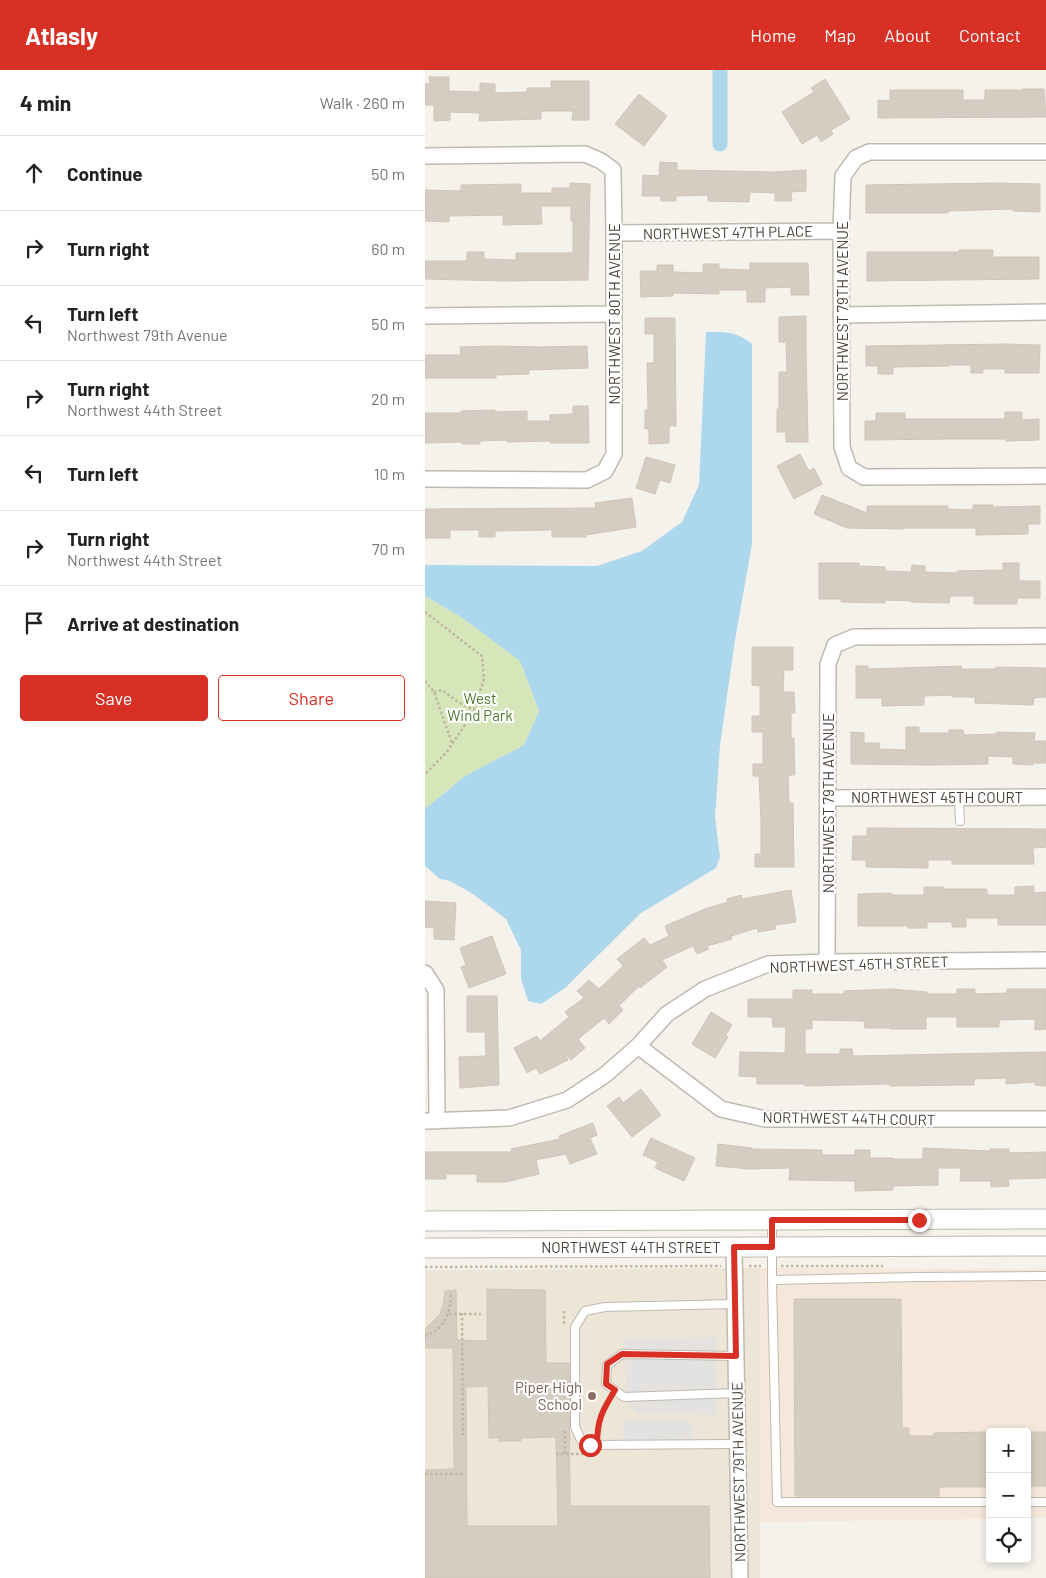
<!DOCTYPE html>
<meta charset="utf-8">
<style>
body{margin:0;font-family:Barlow,sans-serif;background:#f6f6f6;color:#222}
.controls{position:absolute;right:15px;bottom:15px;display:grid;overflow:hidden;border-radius:5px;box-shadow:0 2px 8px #0003}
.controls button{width:45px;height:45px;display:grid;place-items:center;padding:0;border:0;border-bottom:1px solid #e0e0e0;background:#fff;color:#222;font:25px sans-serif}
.stop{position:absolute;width:15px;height:15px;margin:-11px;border:4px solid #d93025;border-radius:50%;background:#fff}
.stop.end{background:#d93025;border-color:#fff;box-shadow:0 1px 5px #0008}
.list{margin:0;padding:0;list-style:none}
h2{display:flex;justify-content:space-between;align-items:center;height:65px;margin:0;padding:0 20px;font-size:21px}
h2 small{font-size:16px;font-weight:400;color:#767676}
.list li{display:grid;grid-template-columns:32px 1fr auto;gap:15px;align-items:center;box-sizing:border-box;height:75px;padding:0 20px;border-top:1px solid #e0e0e0}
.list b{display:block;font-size:19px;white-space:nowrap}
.list p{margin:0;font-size:16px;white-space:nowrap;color:#767676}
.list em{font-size:16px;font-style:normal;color:#767676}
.actions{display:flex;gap:10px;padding:15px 20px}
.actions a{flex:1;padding:11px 0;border:1px solid #d93025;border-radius:5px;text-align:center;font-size:18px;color:#d93025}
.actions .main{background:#d93025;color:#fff}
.icon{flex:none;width:28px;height:28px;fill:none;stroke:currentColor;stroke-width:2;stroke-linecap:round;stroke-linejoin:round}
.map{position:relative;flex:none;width:621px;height:1508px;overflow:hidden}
header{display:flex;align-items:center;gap:30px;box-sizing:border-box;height:70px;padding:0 25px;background:#d93025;color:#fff}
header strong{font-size:24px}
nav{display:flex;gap:28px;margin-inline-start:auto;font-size:18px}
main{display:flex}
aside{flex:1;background:#fff}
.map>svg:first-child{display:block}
.commercial{fill:#f5e8da}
.education{fill:#ede6d7}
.green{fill:#d5e6b8}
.parking{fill:#e4e2e0}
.water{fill:#add7ed}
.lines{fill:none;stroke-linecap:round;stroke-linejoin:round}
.canal{stroke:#add7ed;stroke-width:15}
.building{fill:#d6cdc2;stroke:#d1c4b6;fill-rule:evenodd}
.service-casing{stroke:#c0b9af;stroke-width:10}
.minor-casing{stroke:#c0b9af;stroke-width:18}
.tertiary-casing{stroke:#c0b9af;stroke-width:21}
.path{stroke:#c1b4a1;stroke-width:2.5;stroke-dasharray:2.5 2.5;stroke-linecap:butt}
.service{stroke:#fff;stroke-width:8}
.minor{stroke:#fff;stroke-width:15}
.tertiary{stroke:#fff;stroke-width:19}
.route{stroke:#d93025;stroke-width:6}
.education-dot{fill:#8d6e63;stroke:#fff;stroke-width:2}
.labels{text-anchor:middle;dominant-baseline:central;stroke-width:4.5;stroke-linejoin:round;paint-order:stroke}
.street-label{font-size:15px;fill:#4a423a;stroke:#fff}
.park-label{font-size:15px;fill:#507930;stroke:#fff}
.education-label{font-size:15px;fill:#785e54;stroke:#fff;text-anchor:end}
</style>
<header>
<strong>Atlasly</strong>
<nav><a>Home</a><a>Map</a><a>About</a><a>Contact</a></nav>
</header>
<main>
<aside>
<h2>4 min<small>Walk · 260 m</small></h2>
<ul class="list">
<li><svg class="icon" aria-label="ahead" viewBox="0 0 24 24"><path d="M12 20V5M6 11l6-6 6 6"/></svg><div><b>Continue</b></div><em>50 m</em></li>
<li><svg class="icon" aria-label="right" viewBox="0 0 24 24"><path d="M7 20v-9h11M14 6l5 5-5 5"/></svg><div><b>Turn right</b></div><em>60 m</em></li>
<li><svg class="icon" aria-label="left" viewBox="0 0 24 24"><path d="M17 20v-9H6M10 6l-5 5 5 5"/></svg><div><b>Turn left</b><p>Northwest 79th Avenue</p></div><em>50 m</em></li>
<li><svg class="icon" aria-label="right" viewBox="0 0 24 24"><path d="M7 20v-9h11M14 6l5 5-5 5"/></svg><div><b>Turn right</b><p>Northwest 44th Street</p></div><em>20 m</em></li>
<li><svg class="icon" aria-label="left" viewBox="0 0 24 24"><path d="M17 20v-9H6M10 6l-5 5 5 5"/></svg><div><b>Turn left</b></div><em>10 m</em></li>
<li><svg class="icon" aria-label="right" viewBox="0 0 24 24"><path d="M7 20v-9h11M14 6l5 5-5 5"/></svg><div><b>Turn right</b><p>Northwest 44th Street</p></div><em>70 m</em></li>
<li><svg class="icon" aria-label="arrive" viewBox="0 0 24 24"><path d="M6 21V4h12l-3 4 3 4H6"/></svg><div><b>Arrive at destination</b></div></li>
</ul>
<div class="actions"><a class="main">Save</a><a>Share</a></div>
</aside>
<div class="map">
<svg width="621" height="1508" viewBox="0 0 621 1508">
<rect width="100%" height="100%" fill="#f5f2ec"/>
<path class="commercial" d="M 335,1198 L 621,1199 L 621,1448 L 602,1448 L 602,1362 L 565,1362 L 565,1449 L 335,1452 Z"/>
<path class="education" d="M 335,1198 L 335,1508 L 0,1508 L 0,1200 Z"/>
<path class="green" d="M 0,526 L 36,547 L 95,591 L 114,641 L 99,675 L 40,706 L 0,739 Z"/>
<path class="parking" d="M 291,1267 L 292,1345 L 214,1344 L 201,1334 L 199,1268 Z
M 198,1351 L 266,1351 L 266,1371 L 198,1372 Z"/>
<path class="water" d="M 281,262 C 300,262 311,261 327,274 L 327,474 L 310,570 L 295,675 L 290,747 L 295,787 L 291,798 L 216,843 L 140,918 L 116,934 L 103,931 L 96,909 L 96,880 L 81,849 L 48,824 L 25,811 L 15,809 L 0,796 L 0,739 L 40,706 L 99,675 L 114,641 L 95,591 L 36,547 L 0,526 L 0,495 L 172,496 L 217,481 L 257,452 L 274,415 Z"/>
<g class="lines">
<path class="canal" d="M 295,0 L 295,74"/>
</g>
<path class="building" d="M 4,7 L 24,7 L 24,21 L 55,22 L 55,13 L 70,14 L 70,23 L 102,22 L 102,18 L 126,18 L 126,11 L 164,11 L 164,50 L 147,50 L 148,41 L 116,41 L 116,49 L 54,51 L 55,43 L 25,42 L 25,50 L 9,51 L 9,35 L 0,35 L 0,14 L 5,14 Z
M 400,9 L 425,49 L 406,60 L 408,64 L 396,72 L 392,65 L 377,74 L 357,42 L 389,22 L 386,18 Z
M 598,19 L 619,19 L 621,47 L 453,48 L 453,30 L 465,31 L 465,20 L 538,20 L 538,30 L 560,30 L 560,20 L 598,20 Z
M 214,24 L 242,46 L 219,76 L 190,54 Z
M 235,92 L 252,93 L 252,100 L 350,102 L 381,100 L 381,121 L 366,122 L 367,131 L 350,131 L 350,123 L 325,122 L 324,132 L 283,131 L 283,125 L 251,126 L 251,131 L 236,131 L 236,126 L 217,126 L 218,105 L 234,106 Z
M 145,113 L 165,114 L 163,210 L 79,211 L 0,209 L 0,191 L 42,191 L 42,182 L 59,182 L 59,189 L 91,190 L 91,183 L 148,183 L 148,151 L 146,151 L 146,136 L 116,136 L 117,154 L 78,155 L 78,145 L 24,146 L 24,152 L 0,151 L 0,120 L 36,121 L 36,115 L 96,114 L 96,123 L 127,123 L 127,118 L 145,118 Z
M 573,113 L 615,114 L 615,142 L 588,141 L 588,139 L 523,141 L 523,143 L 441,143 L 441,115 Z
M 534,180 L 568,180 L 568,187 L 614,187 L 614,209 L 442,211 L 442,182 L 534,182 Z
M 325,193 L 383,193 L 384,225 L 366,225 L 366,217 L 340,218 L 340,232 L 322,232 L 322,220 L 294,220 L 294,224 L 248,223 L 248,226 L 216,227 L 215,201 L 232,201 L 232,195 L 248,195 L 248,202 L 278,203 L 278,194 L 294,194 L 294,199 L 325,200 Z
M 381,246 L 381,282 L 383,372 L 361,372 L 361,362 L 352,362 L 352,339 L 354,339 L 354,302 L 362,302 L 361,272 L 354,272 L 354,247 Z
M 220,248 L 250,248 L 251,356 L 244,356 L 244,373 L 224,374 L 224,358 L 220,359 L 220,340 L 223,340 L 222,293 L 229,293 L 229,264 L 220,264 Z
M 581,274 L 615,275 L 614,303 L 580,303 L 580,299 L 558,299 L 558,303 L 546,303 L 546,295 L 524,295 L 524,296 L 468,297 L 468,304 L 453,304 L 453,296 L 441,296 L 441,276 Z
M 70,276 L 116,277 L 162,276 L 163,298 L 104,300 L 104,304 L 71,305 L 71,308 L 0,308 L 0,285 L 36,285 L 35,277 Z
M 148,336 L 163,336 L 164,373 L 125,373 L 125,371 L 82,372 L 82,370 L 55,371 L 55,374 L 37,374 L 37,372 L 0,373 L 0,343 L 36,343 L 36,341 L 70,340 L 70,342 L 102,341 L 102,351 L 125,351 L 125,345 L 148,344 Z
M 580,342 L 597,342 L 597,350 L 614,349 L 614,370 L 581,371 L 581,369 L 525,369 L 440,370 L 440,351 L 451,351 L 451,343 L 480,343 L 480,349 L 580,349 Z
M 375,384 L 384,401 L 389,398 L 397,414 L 369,429 L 352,396 Z
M 221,387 L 250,395 L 245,413 L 235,410 L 230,424 L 211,418 Z
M 397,425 L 442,443 L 442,436 L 523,436 L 522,439 L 548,440 L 548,435 L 568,435 L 568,437 L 615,436 L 615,454 L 603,454 L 603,464 L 551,465 L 551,458 L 479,458 L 479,459 L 422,458 L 389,444 Z
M 207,428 L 211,457 L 161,465 L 161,467 L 127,467 L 127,460 L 70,461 L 70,467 L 54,467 L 54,460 L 25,460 L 25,468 L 0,468 L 0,439 L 171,438 L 170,433 Z
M 394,493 L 434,493 L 434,496 L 460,497 L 460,501 L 486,502 L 487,495 L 500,496 L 500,502 L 532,503 L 532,501 L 578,500 L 578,493 L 594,493 L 594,511 L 615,511 L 615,528 L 592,528 L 592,534 L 549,534 L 549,526 L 525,526 L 524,533 L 486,532 L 486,531 L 460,530 L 460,533 L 416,532 L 416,529 L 394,529 Z
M 327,577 L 368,577 L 368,600 L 359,600 L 358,622 L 369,622 L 370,643 L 366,643 L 366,668 L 369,668 L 370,705 L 363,705 L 364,733 L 368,733 L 369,797 L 330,797 L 330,784 L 336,784 L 336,752 L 334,706 L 328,706 L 328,694 L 338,694 L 338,662 L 327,662 L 327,646 L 335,646 L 335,616 L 327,615 Z
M 431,596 L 443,596 L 443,599 L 536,596 L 537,599 L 571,599 L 571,597 L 621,598 L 621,627 L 609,628 L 608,635 L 550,633 L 550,627 L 527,627 L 527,625 L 499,626 L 499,635 L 457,636 L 457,628 L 431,628 Z
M 481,657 L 494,657 L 494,663 L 524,663 L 524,660 L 538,660 L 539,665 L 572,664 L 572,662 L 610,663 L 609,671 L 621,671 L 621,693 L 608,693 L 608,695 L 588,694 L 588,687 L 563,686 L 563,694 L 506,695 L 426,694 L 426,662 L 439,663 L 439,673 L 455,673 L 454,679 L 481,680 Z
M 442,758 L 621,759 L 621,777 L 608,778 L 609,794 L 527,794 L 527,790 L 503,790 L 503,798 L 441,797 L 441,790 L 427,790 L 428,766 L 442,766 Z
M 609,816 L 609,823 L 621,822 L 621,855 L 573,855 L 573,848 L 541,848 L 541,857 L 527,857 L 527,852 L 502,852 L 502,858 L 483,858 L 483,856 L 433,856 L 433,824 L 466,823 L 466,825 L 499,825 L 499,817 L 519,817 L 519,819 L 562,819 L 562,825 L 590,825 L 590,817 Z
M 366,820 L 371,852 L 350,855 L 351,859 L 333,862 L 332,858 L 306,866 L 307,869 L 282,876 L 284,879 L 272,884 L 268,876 L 237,890 L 242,897 L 215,918 L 214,916 L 194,936 L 198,940 L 184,954 L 179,948 L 153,969 L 160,978 L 146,990 L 139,981 L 143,990 L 115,1004 L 111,998 L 102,1003 L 89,978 L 112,966 L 115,971 L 144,947 L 140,942 L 159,928 L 152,921 L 164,910 L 174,919 L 198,896 L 192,889 L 219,868 L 225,875 L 244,866 L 240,856 L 280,839 L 303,832 L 302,829 L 316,825 L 317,829 Z
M 0,831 L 31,833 L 29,870 L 9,869 L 9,858 L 0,857 Z
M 67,866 L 81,904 L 44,918 L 36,897 L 41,895 L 35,878 Z
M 466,919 L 502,922 L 502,924 L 532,924 L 532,919 L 550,919 L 550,924 L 582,923 L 582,919 L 621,919 L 621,959 L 610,960 L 610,949 L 574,950 L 574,957 L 532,957 L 532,947 L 501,947 L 501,959 L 465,959 L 465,958 L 440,958 L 439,951 L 387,950 L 387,959 L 380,959 L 380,984 L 415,984 L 415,979 L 427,979 L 428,986 L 621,982 L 621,1016 L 610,1015 L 610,1012 L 581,1014 L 581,1008 L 549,1009 L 549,1015 L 538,1015 L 465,1016 L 464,1014 L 380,1016 L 380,1014 L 332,1014 L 332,1007 L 314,1006 L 315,982 L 360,983 L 361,957 L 348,957 L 347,947 L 323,947 L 323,929 L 368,929 L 368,920 L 387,920 L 387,924 L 419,924 L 419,921 Z
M 42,926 L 72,926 L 74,1015 L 35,1018 L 34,987 L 61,986 L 60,962 L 42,962 Z
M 286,942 L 307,955 L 300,966 L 303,967 L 290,988 L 267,974 Z
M 216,1019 L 236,1045 L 207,1067 L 182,1036 L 194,1027 L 198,1033 Z
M 168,1053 L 172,1065 L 165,1068 L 172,1084 L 145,1094 L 141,1084 L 111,1090 L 114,1104 L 81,1112 L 52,1112 L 52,1104 L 21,1104 L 21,1109 L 0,1109 L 0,1082 L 87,1082 L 86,1079 L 135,1069 L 134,1066 Z
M 226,1068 L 270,1088 L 259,1111 L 230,1098 L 233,1092 L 218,1085 Z
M 293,1074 L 327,1078 L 327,1079 L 397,1080 L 397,1085 L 430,1085 L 430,1080 L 445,1080 L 445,1088 L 468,1088 L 468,1089 L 498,1089 L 498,1078 L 565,1081 L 565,1079 L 584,1079 L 584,1083 L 621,1082 L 621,1108 L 583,1109 L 584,1116 L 566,1117 L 566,1111 L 535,1111 L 536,1098 L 513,1098 L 513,1115 L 468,1116 L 468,1120 L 430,1121 L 430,1111 L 364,1110 L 365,1098 L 325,1099 L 291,1096 Z
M 62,1219 L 120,1220 L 121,1293 L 144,1293 L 145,1436 L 284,1436 L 285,1508 L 0,1508 L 0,1400 L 29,1399 L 28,1278 L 0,1278 L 0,1259 L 15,1244 L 18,1235 L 20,1221 L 31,1220 L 32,1270 L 62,1271 ZM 63,1316 L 64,1368 L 74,1368 L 74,1371 L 96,1371 L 96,1368 L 131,1367 L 133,1456 L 42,1456 L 41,1317 Z
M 369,1229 L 476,1229 L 477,1358 L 484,1358 L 484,1366 L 509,1366 L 509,1363 L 565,1362 L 565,1417 L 514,1417 L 514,1426 L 370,1426 Z
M 602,1362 L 621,1362 L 621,1416 L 602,1416 Z"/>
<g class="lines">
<defs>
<path id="service" d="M 534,727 L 535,751
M 347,1150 L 347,1210
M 310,1234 L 180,1237 L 160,1241 L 150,1257 L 150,1357 L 156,1370 L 165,1375 L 312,1374
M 311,1286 L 197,1284 L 182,1295 L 181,1314 L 199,1327 L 312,1323
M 565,1432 L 352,1432 L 347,1210 L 495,1207 L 621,1206
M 602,1432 L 621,1432"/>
<path id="minor" d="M 621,82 L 444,82 L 431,88 L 418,106 L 416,161 L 417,377 L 424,398 L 439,407 L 621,406
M 0,86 L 160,84 L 176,91 L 188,100 L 189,163 L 189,384 L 180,401 L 162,410 L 0,409
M 189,163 L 416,161
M 416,245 L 621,242
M 0,246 L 189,244
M 403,728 L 621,727
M 402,892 L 403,594 L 410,575 L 429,567 L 621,566
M 0,903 L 11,920 L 12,1051
M 213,976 L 242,944 L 280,919 L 343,894 L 402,892 L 621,890
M 0,1051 L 84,1048 L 142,1030 L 180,1005 L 213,976 L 296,1039 L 340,1049 L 621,1049
M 309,1177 L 315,1508"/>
<path id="tertiary" d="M 0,1151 L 621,1149
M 0,1178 L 621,1176"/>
</defs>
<use href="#service" class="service-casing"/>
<use href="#minor" class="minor-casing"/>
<use href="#tertiary" class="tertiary-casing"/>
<path class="path" d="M 0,542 L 57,586 L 59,609 L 48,643 L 21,683 L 0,704
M 0,611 L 9,622 L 27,673
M 9,622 L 17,620 L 33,632 L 49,640
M 324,1196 L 336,1196
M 356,1196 L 458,1196
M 0,1197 L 296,1196
M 139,1241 L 139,1255
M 37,1243 L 38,1365
M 24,1244 L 56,1244
M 0,1266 C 20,1259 26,1242 26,1222
M 140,1361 L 140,1384
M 172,1365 L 177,1341 L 185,1328
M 131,1384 L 160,1384
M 0,1404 L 39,1404"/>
<use href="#service" class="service"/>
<use href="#minor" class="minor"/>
<use href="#tertiary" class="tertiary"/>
</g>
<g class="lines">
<path class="route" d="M 165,1375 L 172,1375 C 172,1350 177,1341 190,1320 L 181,1314 L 182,1294 L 197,1284 L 311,1286 L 309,1177 L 347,1177 L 347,1150 L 494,1150"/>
</g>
<circle class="education-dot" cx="167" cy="1326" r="5"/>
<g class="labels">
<g class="street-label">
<text transform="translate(303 162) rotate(-1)">NORTHWEST 47TH PLACE</text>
<text transform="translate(417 241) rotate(-90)">NORTHWEST 79TH AVENUE</text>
<text transform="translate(189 244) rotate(-90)">NORTHWEST 80TH AVENUE</text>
<text x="512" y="727">NORTHWEST 45TH COURT</text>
<text transform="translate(403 733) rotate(-90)">NORTHWEST 79TH AVENUE</text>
<text transform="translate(434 894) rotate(-2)">NORTHWEST 45TH STREET</text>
<text transform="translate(424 1048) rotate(1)">NORTHWEST 44TH COURT</text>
<text x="206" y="1177">NORTHWEST 44TH STREET</text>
<text transform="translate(313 1402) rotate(-91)">NORTHWEST 79TH AVENUE</text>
</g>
<g class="park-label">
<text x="55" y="628">West<tspan x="55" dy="17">Wind Park</tspan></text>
</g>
<g class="education-label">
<text x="157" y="1317">Piper High<tspan x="157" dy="17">School</tspan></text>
</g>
</g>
</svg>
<div class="controls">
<button>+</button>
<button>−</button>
<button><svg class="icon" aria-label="locate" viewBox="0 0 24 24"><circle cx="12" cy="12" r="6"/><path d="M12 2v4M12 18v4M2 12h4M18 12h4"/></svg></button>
</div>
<div class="stop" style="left:165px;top:1375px"></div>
<div class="stop end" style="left:494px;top:1150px"></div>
</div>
</main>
